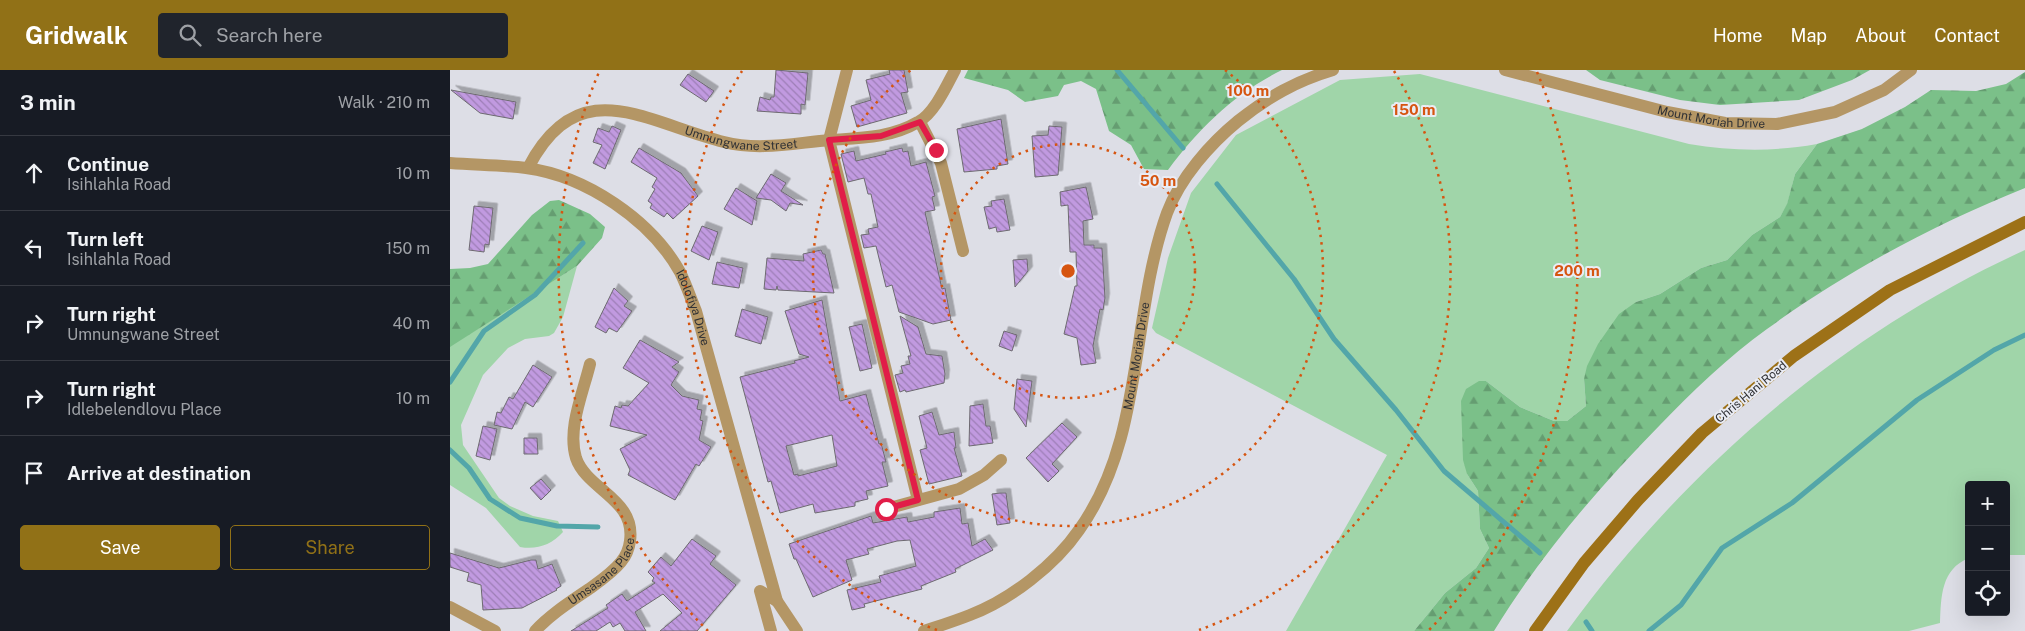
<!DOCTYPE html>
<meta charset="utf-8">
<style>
body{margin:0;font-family:"Public Sans",sans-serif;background:#20242c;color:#f1f3f6}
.controls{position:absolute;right:15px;bottom:15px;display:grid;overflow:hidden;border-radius:5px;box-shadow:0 5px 20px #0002}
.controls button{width:45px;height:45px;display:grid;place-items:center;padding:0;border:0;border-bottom:1px solid #363941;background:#171b24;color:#f1f3f6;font:25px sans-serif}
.stop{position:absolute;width:15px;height:15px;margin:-11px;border:4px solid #e11d48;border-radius:50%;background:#fff}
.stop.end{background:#e11d48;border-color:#fff;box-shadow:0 1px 5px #0008}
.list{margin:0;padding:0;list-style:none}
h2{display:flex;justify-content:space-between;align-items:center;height:65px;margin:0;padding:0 20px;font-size:21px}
h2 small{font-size:16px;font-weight:400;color:#9ea1a6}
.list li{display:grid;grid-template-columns:32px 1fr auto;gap:15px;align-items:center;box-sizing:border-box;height:75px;padding:0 20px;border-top:1px solid #363941}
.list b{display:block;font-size:19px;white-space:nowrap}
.list p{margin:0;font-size:16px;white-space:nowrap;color:#9ea1a6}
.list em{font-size:16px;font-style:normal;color:#9ea1a6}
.actions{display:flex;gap:10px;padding:15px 20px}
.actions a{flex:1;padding:11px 0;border:1px solid #917117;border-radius:5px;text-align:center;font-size:18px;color:#917117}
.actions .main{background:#917117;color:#fff}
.icon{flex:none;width:28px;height:28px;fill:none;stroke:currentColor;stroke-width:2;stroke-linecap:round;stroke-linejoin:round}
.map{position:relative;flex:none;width:1575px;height:561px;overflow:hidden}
header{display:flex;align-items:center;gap:30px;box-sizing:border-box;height:70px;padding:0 25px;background:#917117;color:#fff}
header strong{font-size:24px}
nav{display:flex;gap:28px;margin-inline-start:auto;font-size:18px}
.search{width:350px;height:45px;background:#20242c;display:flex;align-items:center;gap:12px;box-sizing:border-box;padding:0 18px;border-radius:5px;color:#9ea1a6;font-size:19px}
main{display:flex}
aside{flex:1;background:#171b24}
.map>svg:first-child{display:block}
.grass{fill:#a0d5a9}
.forest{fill:url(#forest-firs)}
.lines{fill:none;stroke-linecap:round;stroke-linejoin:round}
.stream{stroke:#53a6a9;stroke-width:5}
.building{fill:url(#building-back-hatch);stroke:#6d6a70;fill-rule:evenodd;filter:url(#shadow)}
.street{stroke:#b49665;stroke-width:12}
.secondary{stroke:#9d7117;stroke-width:12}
.route{stroke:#e11d48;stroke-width:6}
.ring{fill:none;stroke:#d65510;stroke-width:2.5;stroke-dasharray:2.5 5}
.labels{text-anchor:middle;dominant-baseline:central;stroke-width:4;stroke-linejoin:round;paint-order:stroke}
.street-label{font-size:12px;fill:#313235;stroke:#eaecf4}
.centre{fill:#d65510;stroke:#eaecf4;stroke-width:2.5}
.ring-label{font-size:15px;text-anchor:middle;font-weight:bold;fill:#d65510;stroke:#eaecf4;stroke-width:4;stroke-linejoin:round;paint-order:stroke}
</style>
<header>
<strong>Gridwalk</strong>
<div class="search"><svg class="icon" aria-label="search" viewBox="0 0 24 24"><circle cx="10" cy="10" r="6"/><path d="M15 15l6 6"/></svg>Search here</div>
<nav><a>Home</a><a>Map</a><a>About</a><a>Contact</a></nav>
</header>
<main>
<aside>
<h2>3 min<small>Walk · 210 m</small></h2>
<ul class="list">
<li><svg class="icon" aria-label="ahead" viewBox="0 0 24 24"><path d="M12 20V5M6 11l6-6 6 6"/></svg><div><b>Continue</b><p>Isihlahla Road</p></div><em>10 m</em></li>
<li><svg class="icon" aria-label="left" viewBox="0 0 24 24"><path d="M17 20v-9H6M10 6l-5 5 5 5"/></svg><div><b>Turn left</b><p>Isihlahla Road</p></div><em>150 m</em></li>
<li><svg class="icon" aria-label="right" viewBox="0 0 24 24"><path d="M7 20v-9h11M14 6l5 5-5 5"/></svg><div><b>Turn right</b><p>Umnungwane Street</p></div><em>40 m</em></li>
<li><svg class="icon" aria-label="right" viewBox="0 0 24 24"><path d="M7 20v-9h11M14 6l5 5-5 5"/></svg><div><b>Turn right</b><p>Idlebelendlovu Place</p></div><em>10 m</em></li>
<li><svg class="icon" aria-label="arrive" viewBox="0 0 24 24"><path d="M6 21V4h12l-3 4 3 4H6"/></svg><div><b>Arrive at destination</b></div></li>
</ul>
<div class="actions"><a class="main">Save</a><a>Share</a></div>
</aside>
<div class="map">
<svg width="1575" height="561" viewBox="0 0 1575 561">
<defs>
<pattern id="forest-firs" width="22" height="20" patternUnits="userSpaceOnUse" patternTransform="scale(1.25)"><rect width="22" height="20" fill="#7bc089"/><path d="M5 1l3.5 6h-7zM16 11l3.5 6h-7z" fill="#659d71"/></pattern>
<pattern id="building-back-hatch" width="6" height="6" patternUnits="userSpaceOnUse" patternTransform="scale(1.25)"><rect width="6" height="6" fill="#c19ae0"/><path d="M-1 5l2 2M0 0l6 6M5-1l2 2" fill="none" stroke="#9d7eb6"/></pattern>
<filter id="shadow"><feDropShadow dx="4.5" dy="-4.5" stdDeviation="0" flood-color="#0004"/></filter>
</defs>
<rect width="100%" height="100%" fill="#dddee6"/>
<path class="grass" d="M 970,4 L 1239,74 C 1282,81 1323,82 1367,74 L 1345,104 L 1337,135 L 1330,147 L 1302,165 L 1277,190 L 1251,198 L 1210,224 L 1186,232 L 1134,309 L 1136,336 L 1117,351 L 1104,351 L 1070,337 L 1036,311 L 1017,404 L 1028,421 L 1030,459 L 1039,478 L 1026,498 L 995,523 L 964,561 L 836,561 L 937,385 L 706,263 L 702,258 L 718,188 L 741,123 L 786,65 L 890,10 Z
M 1575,180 L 1575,485 L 1556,485 L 1556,415 L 1519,415 L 1519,488 C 1491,499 1491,527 1490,553 L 1459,561 L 1117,561 C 1236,398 1391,264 1575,180 Z
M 127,196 L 113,247 L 104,263 L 99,266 L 75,269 L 58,278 L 33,305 L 11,355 L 13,375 L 49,428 L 60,436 L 83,446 L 108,451 L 113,462 C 101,475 87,480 70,477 L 36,438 L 0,415 L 0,276 Z"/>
<path class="forest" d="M 518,0 L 832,0 C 785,23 749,58 718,100 L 694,99 L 681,75 L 659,61 L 646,19 L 631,11 L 614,15 L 608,26 L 575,32 L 558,20 L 514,8 Z
M 1136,0 L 1420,0 L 1402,10 L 1349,30 L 1270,35 L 1230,30 L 1150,10 Z
M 1575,2 L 1575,118 C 1485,154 1395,202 1317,259 C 1278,287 1243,321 1210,355 C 1148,418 1090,486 1044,561 L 964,561 L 995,523 L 1026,498 L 1039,478 L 1030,459 L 1028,421 L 1017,404 L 1013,390 L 1011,331 L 1016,319 L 1029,311 L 1036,311 L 1070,337 L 1104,351 L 1117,351 L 1136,336 L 1134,309 L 1137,296 L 1148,274 L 1169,244 L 1186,232 L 1210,224 L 1251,198 L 1277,190 L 1302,165 L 1330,147 L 1337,134 L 1345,104 L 1367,74 L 1412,59 L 1455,37 L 1481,20 L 1526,21 L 1556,14 Z
M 109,130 L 140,144 L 155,157 L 152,168 L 127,196 L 0,277 L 0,199 L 20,198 L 38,194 L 82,145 L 100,131 Z"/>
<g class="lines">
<path class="stream" d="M 667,0 L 733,78
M 767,114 L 844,209 L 884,269 L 946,340 L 994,401 L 1090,483
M 0,312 L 34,261 L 85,225 L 133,173
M 0,380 L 19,398 L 40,429 L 70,448 L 107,456 L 148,457
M 1136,552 L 1142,561
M 1199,561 L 1231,535 L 1272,478 L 1342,433 L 1467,330 L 1544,280 L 1575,265"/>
</g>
<path class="building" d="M 326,0 L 358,3 L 355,35 L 351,34 L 351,44 L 307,41 L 310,27 L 320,30 L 321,27 L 324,27 Z
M 439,0 L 454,0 L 458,22 L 451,23 L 457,43 L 407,57 L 401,36 L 421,30 L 416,10 L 440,4 Z
M 238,4 L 264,21 L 256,32 L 230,15 Z
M 1,20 L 66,32 L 63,49 L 30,43 Z
M 551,49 L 558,94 L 547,96 L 547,99 L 514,102 L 507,59 Z
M 162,56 L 171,60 L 155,99 L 143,93 L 152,75 L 143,72 L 148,58 L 159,62 Z
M 599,56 L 612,57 L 608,105 L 585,107 L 582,66 L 598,65 Z
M 189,78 L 231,103 L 248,126 L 223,149 L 217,143 L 214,147 L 200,138 L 202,134 L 198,131 L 205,119 L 202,117 L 207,108 L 181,92 Z
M 452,78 L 453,82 L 458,81 L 461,96 L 476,92 L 485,126 L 482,127 L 485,140 L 475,142 L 492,219 L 495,218 L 501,250 L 483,254 L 449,242 L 442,215 L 436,217 L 426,176 L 414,178 L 411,165 L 419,164 L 418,159 L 428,157 L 421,124 L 418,124 L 414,108 L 398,112 L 391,84 L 404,81 L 406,91 L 436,84 L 435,82 Z
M 321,104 L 336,113 L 331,121 L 353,135 L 340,133 L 336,141 L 321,130 L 306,128 Z
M 636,117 L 643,149 L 633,151 L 634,175 L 644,175 L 644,178 L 652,178 L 655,228 L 653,240 L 650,239 L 643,276 L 646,293 L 631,295 L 627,268 L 614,264 L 625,216 L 627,216 L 626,182 L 620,182 L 618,135 L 611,136 L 610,122 Z
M 286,118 L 307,131 L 302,155 L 274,139 Z
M 554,129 L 560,160 L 547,162 L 546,157 L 539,159 L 534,137 L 542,136 L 541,131 Z
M 24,136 L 43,138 L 39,175 L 35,174 L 34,182 L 19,180 Z
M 252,156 L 268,162 L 259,190 L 241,181 Z
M 371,180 L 373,184 L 375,184 L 384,223 L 328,220 L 327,216 L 326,220 L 314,219 L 317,188 L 354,191 L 353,184 Z
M 577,189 L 578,201 L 565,217 L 563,190 Z
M 267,192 L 293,198 L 289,218 L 262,214 Z
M 164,218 L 178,231 L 174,236 L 182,241 L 167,262 L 159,258 L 156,263 L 145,257 Z
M 372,230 L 390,331 L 416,324 L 429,374 L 431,373 L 436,392 L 432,392 L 438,416 L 416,421 L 418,429 L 405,432 L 405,436 L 365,443 L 363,434 L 330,443 L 321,411 L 318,412 L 290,307 L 345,293 L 344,291 L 359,287 L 349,284 L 335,241 ZM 382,365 L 387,396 L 348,406 L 348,404 L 344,405 L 336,376 Z
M 292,239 L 318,247 L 311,274 L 285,266 Z
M 450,246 L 468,257 L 476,284 L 492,286 L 495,304 L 494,313 L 456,322 L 455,320 L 450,322 L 445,305 L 453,303 L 451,296 L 460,294 L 458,286 L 461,286 Z
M 412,254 L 422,298 L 410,301 L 399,257 Z
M 554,261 L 567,265 L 562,281 L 549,276 Z
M 190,270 L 229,292 L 222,297 L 229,302 L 221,315 L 232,326 L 249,330 L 247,339 L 252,340 L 250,350 L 253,351 L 249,370 L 261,377 L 249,396 L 246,394 L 225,430 L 178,405 L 180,400 L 170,379 L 197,365 L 160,356 L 165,336 L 171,338 L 172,335 L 178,336 L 199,313 L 173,298 Z
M 83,295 L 102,307 L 83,337 L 75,332 L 62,359 L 44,355 L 47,342 L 51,343 L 59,327 L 63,329 Z
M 567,309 L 582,311 L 576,357 L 564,339 Z
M 533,334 L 536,356 L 540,356 L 543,373 L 519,376 L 520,336 Z
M 482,342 L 489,365 L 504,362 L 506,378 L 504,378 L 512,406 L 479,414 L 470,380 L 477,378 L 469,346 Z
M 612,353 L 627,367 L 602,394 L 609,401 L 598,412 L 576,388 Z
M 33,356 L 47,359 L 40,390 L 26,386 Z
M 74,368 L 87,368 L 88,384 L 74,384 Z
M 91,409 L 101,420 L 91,430 L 80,418 Z
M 550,423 L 556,423 L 560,453 L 547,455 L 542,424 Z
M 510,438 L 512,454 L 518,453 L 522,476 L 535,469 L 543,480 L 505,499 L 506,502 L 471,516 L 472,519 L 414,534 L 415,537 L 402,540 L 397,520 L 431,512 L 429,506 L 466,496 L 460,470 L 447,471 L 417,479 L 419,484 L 396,490 L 402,510 L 363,527 L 346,489 L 344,489 L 339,474 L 421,446 L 423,453 L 457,447 L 458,452 L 484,447 L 484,442 Z
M 242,469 L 266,486 L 260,494 L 286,515 L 247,561 L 210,561 L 232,543 L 213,524 L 185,542 L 196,561 L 175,561 L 170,553 L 163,557 L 160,552 L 146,561 L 121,561 L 158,538 L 156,535 L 172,524 L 177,531 L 205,513 L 202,511 L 204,508 L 198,502 L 211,487 L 221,496 Z
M 0,483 L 49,498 L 81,490 L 86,490 L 88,499 L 102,494 L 111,516 L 106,519 L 107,520 L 72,538 L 33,540 L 31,515 L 17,511 L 19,503 L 0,497 Z"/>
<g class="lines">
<g class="street">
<path d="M 397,0 L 379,70 L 468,430"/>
<path id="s1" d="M 1055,0 L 1217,42 L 1275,53 L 1327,54 L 1385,42 L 1434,20 L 1461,0"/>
<path d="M 470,52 L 491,93 L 513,181"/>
<path id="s2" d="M 0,93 C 25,95 51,95 76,98 C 136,106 201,150 230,202 C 236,214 241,229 246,241 L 327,531 L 347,561"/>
<path id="s3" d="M 78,98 C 129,0 194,52 274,72 C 309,81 344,73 380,70 C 410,68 441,68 468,52 C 484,44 497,15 505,0"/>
<path d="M 436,439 L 509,419 L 534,405 L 551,390"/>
<path d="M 0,537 L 45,561"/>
<path id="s4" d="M 85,561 C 101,544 120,532 139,519 C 150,511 162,503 171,492 C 176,486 179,479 180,471 C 186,429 137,420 126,388 C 117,359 133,323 140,294"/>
<path d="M 321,561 L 310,521 L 327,531"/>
<path id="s5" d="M 474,561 C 489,556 505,551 520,545 C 560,530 605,495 629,460 C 695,368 680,246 717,143 C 730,108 760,74 788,51 C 818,27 846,11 883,0"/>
</g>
<path class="secondary" d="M 1085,561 L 1134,493 L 1188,430 L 1252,363 L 1344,286 L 1440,220 L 1575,152"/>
</g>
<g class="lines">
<path class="route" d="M 436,439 L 468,430 L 379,70 L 431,66 L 470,52 L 486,80"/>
</g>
<g class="ring">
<circle cx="618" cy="201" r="127"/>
<path d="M775 0A255 255 0 1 1 461 0"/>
<path d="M487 560A382 382 0 0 1 292 1M944 1A382 382 0 0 1 749 560"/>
<path d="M258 561A509 509 0 0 1 149 2M1087 2A509 509 0 0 1 978 561"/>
</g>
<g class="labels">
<g class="street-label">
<text stroke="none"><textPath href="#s1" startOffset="212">Mount Moriah Drive</textPath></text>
<text stroke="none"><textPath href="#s3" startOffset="242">Umnungwane Street</textPath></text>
<text stroke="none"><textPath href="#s2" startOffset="306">Idolofiya Drive</textPath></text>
<text stroke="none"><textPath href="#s5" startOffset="374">Mount Moriah Drive</textPath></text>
<text transform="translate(1301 322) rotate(-40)">Chris Hani Road</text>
<text stroke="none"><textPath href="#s4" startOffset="91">Umsasane Place</textPath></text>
</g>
</g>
<circle cx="618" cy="201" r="8" class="centre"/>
<g class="ring-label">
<text x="798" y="26">100 m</text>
<text x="964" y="45">150 m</text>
<text x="708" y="116">50 m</text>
<text x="1127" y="206">200 m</text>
</g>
</svg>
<div class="controls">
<button>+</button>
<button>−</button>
<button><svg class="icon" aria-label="locate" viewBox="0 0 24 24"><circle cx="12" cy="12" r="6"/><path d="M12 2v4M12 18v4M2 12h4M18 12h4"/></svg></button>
</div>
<div class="stop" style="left:436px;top:439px"></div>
<div class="stop end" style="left:486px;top:80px"></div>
</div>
</main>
